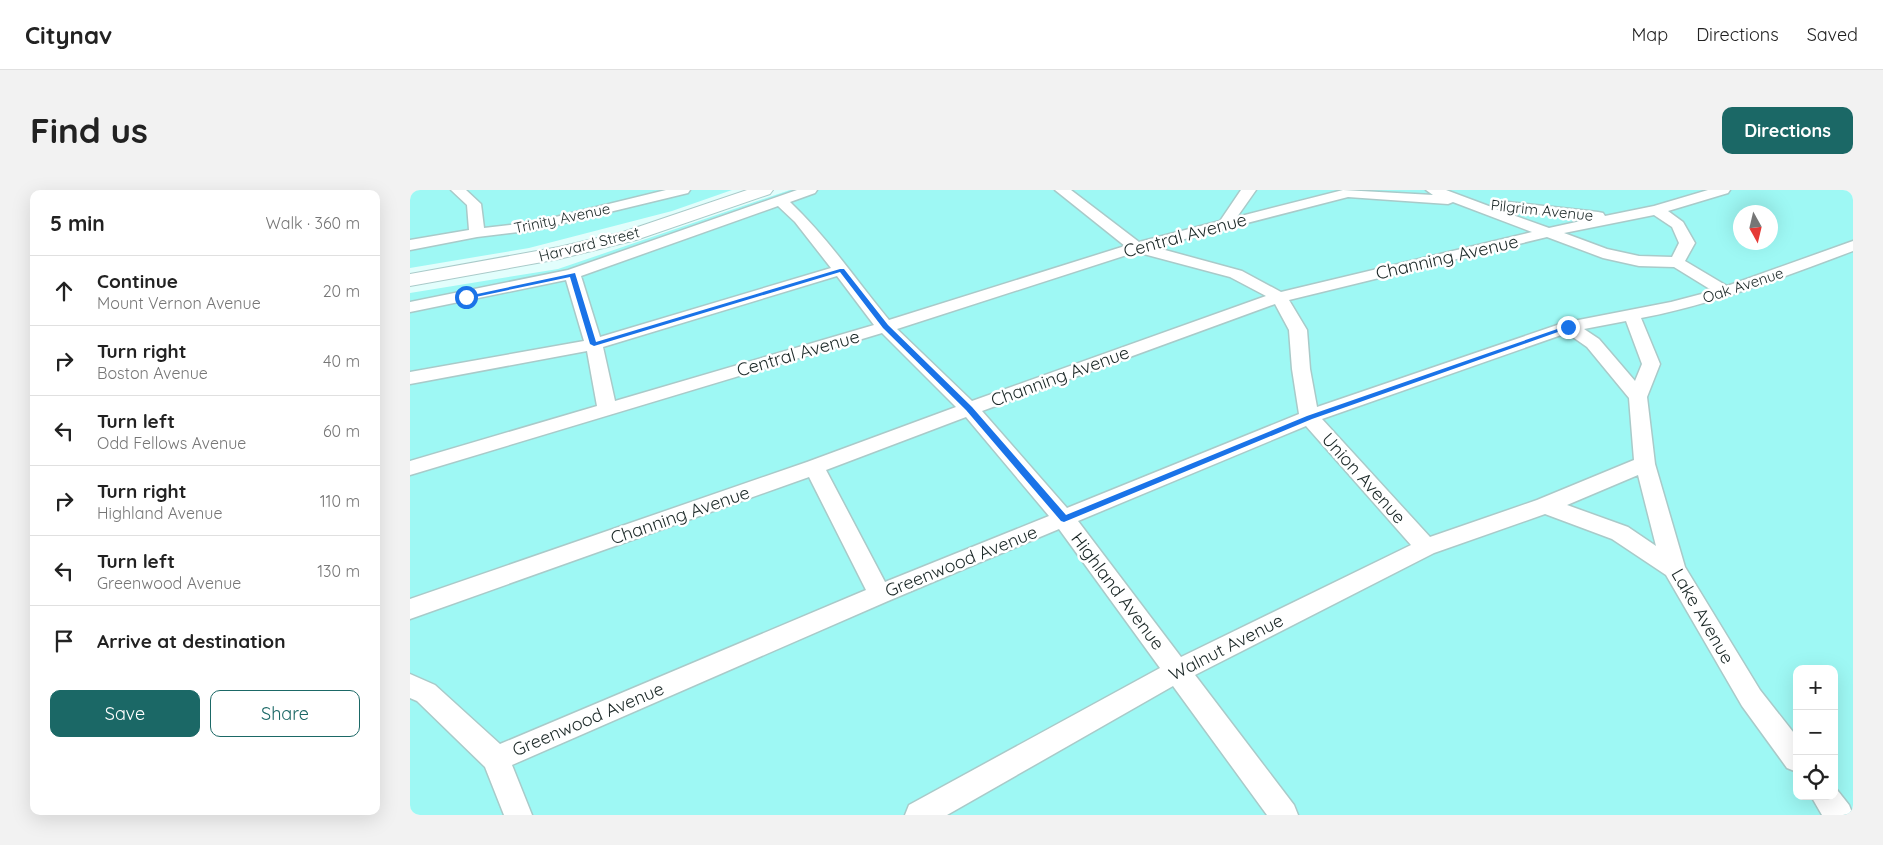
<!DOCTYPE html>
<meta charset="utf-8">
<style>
body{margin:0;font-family:Quicksand,sans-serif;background:#f2f2f2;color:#222}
.controls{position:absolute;right:15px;bottom:15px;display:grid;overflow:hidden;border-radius:10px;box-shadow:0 5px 20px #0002}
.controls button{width:45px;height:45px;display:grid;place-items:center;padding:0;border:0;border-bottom:1px solid #e0e0e0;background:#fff;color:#222;font:25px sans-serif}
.compass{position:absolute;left:1323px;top:15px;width:45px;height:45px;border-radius:50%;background:#fff;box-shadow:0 5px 20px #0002;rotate:172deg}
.stop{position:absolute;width:15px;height:15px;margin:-11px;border:4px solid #1a73e8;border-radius:50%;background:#fff}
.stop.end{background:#1a73e8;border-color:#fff;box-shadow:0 1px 5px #0008}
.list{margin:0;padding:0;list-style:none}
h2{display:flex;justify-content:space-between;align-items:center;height:65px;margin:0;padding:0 20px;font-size:21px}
h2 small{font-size:16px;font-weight:400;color:#767676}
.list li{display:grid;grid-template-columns:32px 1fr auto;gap:15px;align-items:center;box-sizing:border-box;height:70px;padding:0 20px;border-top:1px solid #e0e0e0}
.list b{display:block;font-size:19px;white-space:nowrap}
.list p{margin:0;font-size:16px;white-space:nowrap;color:#767676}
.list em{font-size:16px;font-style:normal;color:#767676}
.actions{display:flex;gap:10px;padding:15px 20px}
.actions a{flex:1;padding:11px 0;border:1px solid #1b6866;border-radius:10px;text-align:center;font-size:18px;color:#1b6866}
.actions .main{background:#1b6866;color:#fff}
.icon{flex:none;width:28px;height:28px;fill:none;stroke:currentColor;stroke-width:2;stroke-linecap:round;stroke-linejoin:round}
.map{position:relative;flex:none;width:1443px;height:625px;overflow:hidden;border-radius:10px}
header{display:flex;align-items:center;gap:30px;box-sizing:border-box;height:70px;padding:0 25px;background:#fff;border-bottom:1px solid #e0e0e0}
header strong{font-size:24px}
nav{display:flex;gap:28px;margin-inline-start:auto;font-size:18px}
.intro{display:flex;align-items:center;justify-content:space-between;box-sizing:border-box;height:120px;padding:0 30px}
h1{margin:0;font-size:35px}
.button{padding:12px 22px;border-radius:10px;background:#1b6866;color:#fff;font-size:18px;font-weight:700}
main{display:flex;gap:30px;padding:0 30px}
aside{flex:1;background:#fff;border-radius:10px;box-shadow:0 5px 20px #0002}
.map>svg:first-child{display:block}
.green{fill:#9ef8f4;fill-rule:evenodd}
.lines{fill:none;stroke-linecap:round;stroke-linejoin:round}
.service-casing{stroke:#a9cac9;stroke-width:3}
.secondary-casing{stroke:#a9cac9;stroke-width:2}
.service{fill:#fff;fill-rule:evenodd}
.secondary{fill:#fff;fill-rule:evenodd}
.route{fill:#1a73e8}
.labels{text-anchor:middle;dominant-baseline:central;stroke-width:5;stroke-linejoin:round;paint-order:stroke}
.far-street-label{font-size:15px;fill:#1a2726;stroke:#fff}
.street-label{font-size:18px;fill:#1a2726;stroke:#fff}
</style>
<header>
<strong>Citynav</strong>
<nav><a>Map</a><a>Directions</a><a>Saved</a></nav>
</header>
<div class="intro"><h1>Find us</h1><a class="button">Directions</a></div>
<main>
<aside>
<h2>5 min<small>Walk · 360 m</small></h2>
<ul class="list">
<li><svg class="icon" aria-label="ahead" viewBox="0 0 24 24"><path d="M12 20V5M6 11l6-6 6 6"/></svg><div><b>Continue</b><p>Mount Vernon Avenue</p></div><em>20 m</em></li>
<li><svg class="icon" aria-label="right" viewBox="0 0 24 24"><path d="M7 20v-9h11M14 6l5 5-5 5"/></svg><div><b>Turn right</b><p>Boston Avenue</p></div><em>40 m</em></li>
<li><svg class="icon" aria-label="left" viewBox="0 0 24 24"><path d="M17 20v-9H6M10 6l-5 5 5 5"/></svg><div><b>Turn left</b><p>Odd Fellows Avenue</p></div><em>60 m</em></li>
<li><svg class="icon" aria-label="right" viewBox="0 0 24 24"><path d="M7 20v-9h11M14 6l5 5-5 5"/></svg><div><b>Turn right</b><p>Highland Avenue</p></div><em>110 m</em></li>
<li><svg class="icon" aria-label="left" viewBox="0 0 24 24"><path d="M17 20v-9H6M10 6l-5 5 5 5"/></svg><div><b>Turn left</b><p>Greenwood Avenue</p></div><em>130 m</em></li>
<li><svg class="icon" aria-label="arrive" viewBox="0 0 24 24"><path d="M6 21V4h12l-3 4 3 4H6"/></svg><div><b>Arrive at destination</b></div></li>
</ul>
<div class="actions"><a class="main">Save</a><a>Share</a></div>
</aside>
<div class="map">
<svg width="1443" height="625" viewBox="0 0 1443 625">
<rect width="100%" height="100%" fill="#e2fefc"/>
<path class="green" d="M 0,0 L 322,0 L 262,21 L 119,58 L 0,78 Z
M 380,0 L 1443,0 L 1443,625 L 0,625 L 0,103 L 148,79 ZM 1330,22 L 1360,22 L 1360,52 L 1330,52 ZM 1387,479 L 1424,479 L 1424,606 L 1387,606 Z"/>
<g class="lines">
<defs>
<path id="service" d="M 41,0 L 56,0 L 71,14 L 74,38 L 125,32 L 256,0 L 280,0 L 278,3 L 125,40 L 67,47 L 0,60 L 0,50 L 59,40 L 57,15 Z
M 387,0 L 407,0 L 405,3 L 380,12 C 418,48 446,90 479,130 L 715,56 L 645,0 L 661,0 L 729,52 L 810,31 L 831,0 L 846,0 L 827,27 L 933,0 L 1023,5 L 1016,0 L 1036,0 L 1084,18 L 1082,15 L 1084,12 L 1089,11 L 1188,22 L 1193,23 L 1195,26 L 1244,16 L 1298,0 L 1320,0 L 1318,3 L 1258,21 L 1273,32 L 1285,53 L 1275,71 L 1317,96 L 1443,51 L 1443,61 C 1373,87 1304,114 1231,128 L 1250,174 L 1237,207 L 1245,274 L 1275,377 L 1350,500 L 1387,547 L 1387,582 L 1377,578 L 1332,516 L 1256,385 L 1202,349 L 1135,324 L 1024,363 L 785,485 L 884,615 L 888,625 L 857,625 L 763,496 L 537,625 L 495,625 L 499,615 L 750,478 L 649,339 L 478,411 L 102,575 L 122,625 L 94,625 L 75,577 L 7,511 L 0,508 L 0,484 L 25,495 L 90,554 L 456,400 L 399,287 L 0,429 L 0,409 L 397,272 L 546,217 L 472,143 L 0,285 L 0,271 L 187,216 L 177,161 L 0,194 L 0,182 L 174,151 L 156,90 L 0,122 L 0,112 L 158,80 ZM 938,7 L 1038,14 L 1043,12 L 1122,42 L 871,102 L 832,81 L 744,57 ZM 368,16 L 385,32 L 421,78 L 190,147 L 171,86 ZM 1086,19 L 1089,19 L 1180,29 L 1139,38 ZM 1244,25 L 1262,37 L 1269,53 L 1262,67 L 1229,66 L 1197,59 L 1154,43 ZM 1137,47 L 1193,68 L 1229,76 L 1264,77 L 1303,101 L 1261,112 L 1153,133 L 907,217 L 900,179 L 897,140 L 879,110 ZM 726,62 L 820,87 L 856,106 L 562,211 L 487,139 ZM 427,86 L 464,135 L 205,211 L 193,157 ZM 865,114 L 879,140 L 882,179 L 889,224 L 657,318 L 572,221 ZM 1216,131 L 1232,174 L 1225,191 L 1189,149 L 1174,139 ZM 1157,143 L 1177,157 L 1219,208 L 1224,270 L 1127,310 L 1020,347 L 912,229 ZM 556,227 L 639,326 L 475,392 L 416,280 ZM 896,236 L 1001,355 L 771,467 L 668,331 ZM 1228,285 L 1246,356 L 1218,337 L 1157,315 Z
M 1424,596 L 1439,615 L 1443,625 L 1412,625 L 1401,606 L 1424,606 Z"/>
<path id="secondary" d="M 337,0 L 363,0 L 360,4 L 226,50 L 149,69 L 0,96 L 0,84 L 149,57 L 213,42 Z"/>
</defs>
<use href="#service" class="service-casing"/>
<use href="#secondary" class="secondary-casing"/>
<use href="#service" class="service"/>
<use href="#secondary" class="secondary"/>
</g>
<path class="route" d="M 430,79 L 434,79 L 478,135 L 562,217 L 656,325 L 897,226 L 1156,136 L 1162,137 L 902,229 L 654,332 L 651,331 L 556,220 L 473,138 L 430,82 L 184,156 L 180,154 L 160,87 L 56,109 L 53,107 L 165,83 L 186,152 Z"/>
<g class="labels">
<g class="far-street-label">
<text transform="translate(1132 20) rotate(6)">Pilgrim Avenue</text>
<text transform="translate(152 28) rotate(-12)">Trinity Avenue</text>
<text transform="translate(179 54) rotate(-14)">Harvard Street</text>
<text transform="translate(1333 95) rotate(-18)">Oak Avenue</text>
</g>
<g class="street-label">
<text transform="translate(775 45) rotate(-15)">Central Avenue</text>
<text transform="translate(1037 67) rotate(-13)">Channing Avenue</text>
<text transform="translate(388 163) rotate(-16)">Central Avenue</text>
<text transform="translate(650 186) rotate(-20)">Channing Avenue</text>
<text transform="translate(954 288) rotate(48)">Union Avenue</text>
<text transform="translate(270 325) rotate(-19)">Channing Avenue</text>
<text transform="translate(551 371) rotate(-22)">Greenwood Avenue</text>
<text transform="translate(708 401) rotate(53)">Highland Avenue</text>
<text transform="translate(1293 426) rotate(60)">Lake Avenue</text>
<text transform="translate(816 457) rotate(-27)">Walnut Avenue</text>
<text transform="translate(178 529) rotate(-23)">Greenwood Avenue</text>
</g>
</g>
</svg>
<div class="controls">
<button>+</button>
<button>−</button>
<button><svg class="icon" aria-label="locate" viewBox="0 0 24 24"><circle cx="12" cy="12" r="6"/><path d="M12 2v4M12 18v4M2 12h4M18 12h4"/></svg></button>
</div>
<svg class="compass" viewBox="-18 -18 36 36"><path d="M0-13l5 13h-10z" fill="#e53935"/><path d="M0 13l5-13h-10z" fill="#767676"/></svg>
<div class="stop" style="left:56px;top:107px"></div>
<div class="stop end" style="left:1158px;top:137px"></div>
</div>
</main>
